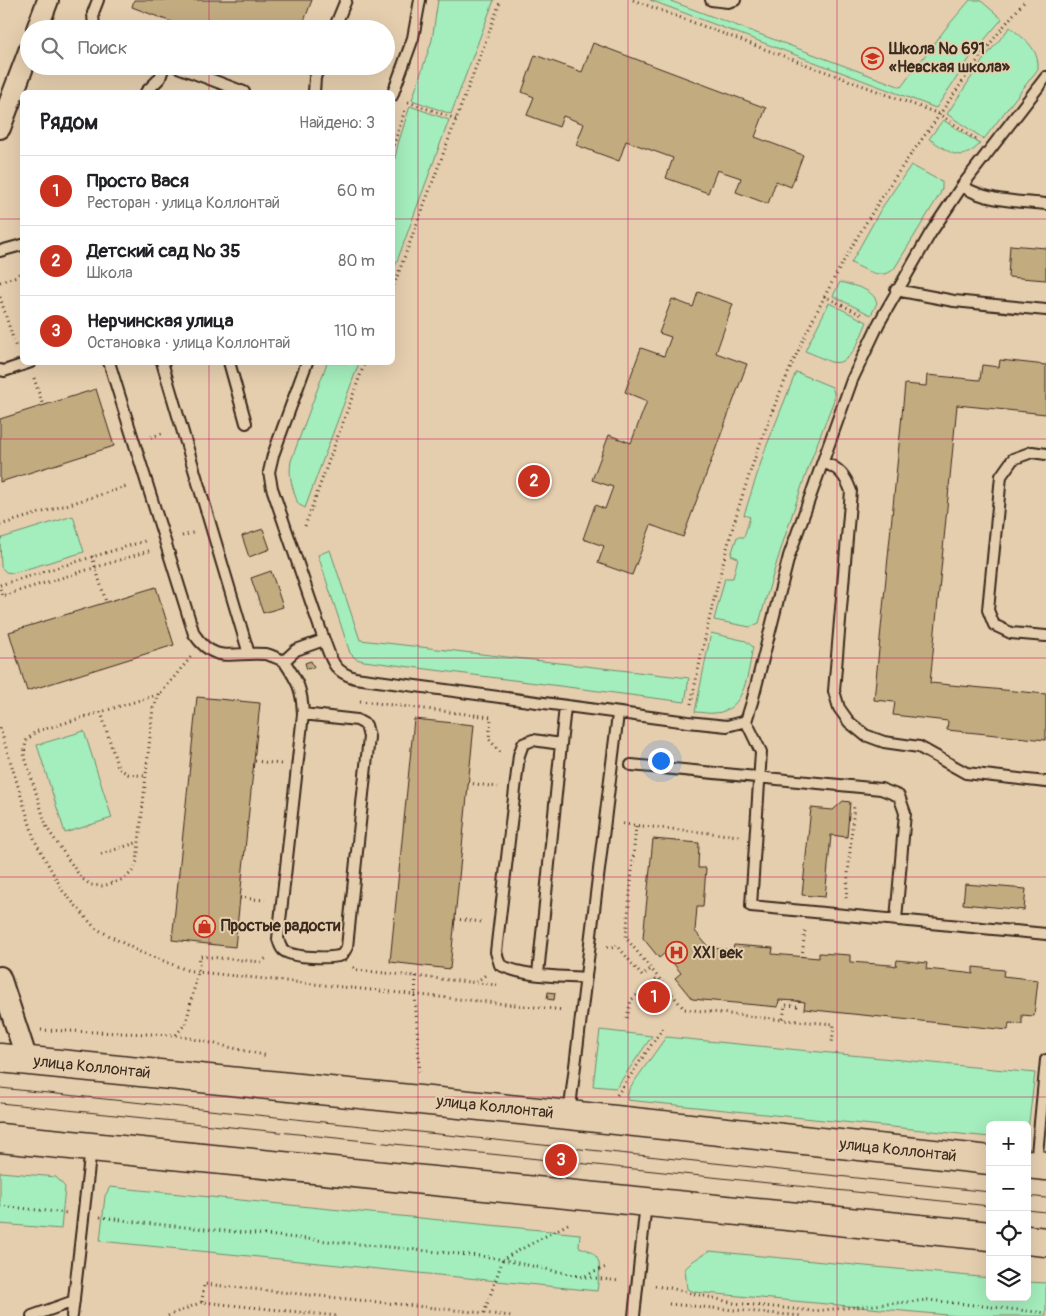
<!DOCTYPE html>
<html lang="ru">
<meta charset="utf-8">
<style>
body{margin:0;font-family:Pangolin,sans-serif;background:#f6f6f6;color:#202124}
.controls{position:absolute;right:15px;bottom:15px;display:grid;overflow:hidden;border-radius:8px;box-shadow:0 5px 20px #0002}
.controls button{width:45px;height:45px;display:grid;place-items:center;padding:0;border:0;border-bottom:1px solid #e0e0e0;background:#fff;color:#202124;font:25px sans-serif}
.you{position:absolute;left:660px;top:760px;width:18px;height:18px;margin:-12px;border:4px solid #fff;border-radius:50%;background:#1a73e8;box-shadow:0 0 0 8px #1a73e833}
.badge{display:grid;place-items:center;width:32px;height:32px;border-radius:50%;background:#c8321e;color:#fff;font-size:16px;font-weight:700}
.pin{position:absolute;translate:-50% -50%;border:2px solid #fff;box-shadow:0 1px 5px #0006}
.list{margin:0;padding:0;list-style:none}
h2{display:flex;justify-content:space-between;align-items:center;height:65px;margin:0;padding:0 20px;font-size:21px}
h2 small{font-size:16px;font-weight:400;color:#757577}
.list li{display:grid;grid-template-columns:32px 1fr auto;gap:15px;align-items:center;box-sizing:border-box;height:70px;padding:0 20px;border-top:1px solid #e0e0e0}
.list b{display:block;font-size:19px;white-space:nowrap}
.list p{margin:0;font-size:16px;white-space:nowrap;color:#757577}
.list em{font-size:16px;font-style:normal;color:#757577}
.icon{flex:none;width:28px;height:28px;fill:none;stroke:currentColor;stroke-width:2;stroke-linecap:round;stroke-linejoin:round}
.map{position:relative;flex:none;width:1046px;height:1316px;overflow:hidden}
.search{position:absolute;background:#fff;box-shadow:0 5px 20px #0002;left:20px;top:20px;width:375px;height:55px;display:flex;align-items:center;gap:12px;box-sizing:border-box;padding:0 18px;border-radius:28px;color:#757577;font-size:19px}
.panel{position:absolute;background:#fff;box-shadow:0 5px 20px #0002;left:20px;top:90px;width:375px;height:275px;border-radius:8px}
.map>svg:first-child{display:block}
.green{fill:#a4edbc;stroke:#708c6d}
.building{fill:#c3ab80;stroke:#3b2a1e}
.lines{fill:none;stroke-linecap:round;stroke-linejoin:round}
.lane-casing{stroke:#3b2a1e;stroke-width:14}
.street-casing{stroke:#3b2a1e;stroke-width:24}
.secondary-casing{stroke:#3b2a1e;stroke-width:31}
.path{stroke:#3b2a1e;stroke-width:3;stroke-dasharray:1 4;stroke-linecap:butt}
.lane{stroke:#e5ceae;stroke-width:10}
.street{stroke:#e5ceae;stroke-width:20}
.secondary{stroke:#e5ceae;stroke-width:28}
.tram{stroke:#3b2a1e;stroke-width:1}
.grid{fill:none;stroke:#c2185b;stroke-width:1;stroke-opacity:0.55}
.labels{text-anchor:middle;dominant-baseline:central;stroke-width:4;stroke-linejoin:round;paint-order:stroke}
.poi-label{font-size:16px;font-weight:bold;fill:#3b2a1e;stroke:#e5ceae;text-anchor:start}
.street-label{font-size:16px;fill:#3b2a1e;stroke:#e5ceae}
</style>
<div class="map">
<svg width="1046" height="1316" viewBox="0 0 1046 1316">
<rect width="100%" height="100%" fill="#e5ceae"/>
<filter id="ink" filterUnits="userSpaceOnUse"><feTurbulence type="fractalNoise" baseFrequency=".02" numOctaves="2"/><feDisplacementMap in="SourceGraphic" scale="10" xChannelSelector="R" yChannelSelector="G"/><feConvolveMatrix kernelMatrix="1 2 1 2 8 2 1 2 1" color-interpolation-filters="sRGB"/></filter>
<g filter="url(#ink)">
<path class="green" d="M 438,0 L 494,0 L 451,114 L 412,100 L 432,40 Z
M 650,0 L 668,0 L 901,87 L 946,28 L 970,0 L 980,0 L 1002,19 L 974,52 L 936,108 Z
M 1010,27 C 1025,40 1039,48 1038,69 L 984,139 L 947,114 L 983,60 Z
M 410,106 L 449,120 L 393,272 L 393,168 L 398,144 Z
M 943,120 L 980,144 C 959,165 950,151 929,139 Z
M 911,165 L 942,182 L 942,188 L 940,194 L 894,269 C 881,281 865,269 851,263 L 881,209 Z
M 840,282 C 853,286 873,288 877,303 L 871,315 L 833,296 Z
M 829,303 L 867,322 C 860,337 852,367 831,362 C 822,359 814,354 805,351 Z
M 327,363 L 359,363 L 305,508 L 298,504 C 293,489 288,477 291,461 Z
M 796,372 L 832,387 L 834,393 L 834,400 C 805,473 780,547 759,623 L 750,627 L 714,620 L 725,578 L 733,578 L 738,558 L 731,555 L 737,537 L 744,537 L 750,517 L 744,515 L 765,450 Z
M 73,516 L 84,552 L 13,573 L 6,572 L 1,567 L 0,540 L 2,538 Z
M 330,550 L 360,640 L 689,678 L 685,702 L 364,661 L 356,659 L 350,653 L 318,555 Z
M 711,633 L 746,641 L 753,647 C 748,671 746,711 715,713 C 709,714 702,712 695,712 Z
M 84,731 L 112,818 L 65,833 L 37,745 Z
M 600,1030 L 652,1036 L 616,1088 L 593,1086 Z
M 666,1037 L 1035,1073 L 1027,1138 L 1027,1125 L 990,1125 L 990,1137 L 627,1100 L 629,1089 Z
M 0,1172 L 56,1177 L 65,1187 L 61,1229 L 0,1224 Z
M 110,1187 L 580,1234 L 579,1247 C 605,1254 600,1268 597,1291 L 100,1241 L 105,1196 Z
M 709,1251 L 990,1278 L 990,1297 L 1027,1297 L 1027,1282 L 1046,1283 L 1046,1316 L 958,1316 L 695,1292 L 687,1289 L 685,1269 L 693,1261 Z"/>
<path class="building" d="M 134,0 L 312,0 L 301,29 L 190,29 L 132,7 Z
M 593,43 L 766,108 L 755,137 L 803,155 L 791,187 L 776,181 L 768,204 L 736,192 L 741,178 L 717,170 L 708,193 L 666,178 L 673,158 L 626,141 L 619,161 L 576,145 L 584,124 L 563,116 L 559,127 L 527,115 L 534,97 L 522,92 L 535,55 L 582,72 Z
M 1010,245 L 1046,248 L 1046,280 L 1008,277 Z
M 698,292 L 733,304 L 716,353 L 747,364 L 683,537 L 651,525 L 632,575 L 598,563 L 604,546 L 583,539 L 595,505 L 605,509 L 613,487 L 592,480 L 609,435 L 631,443 L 647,401 L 625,392 L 641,348 L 664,356 L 671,337 L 659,333 L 672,299 L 693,307 Z
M 1000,360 L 1046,365 L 1046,414 L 957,405 L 930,683 L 1046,694 L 1046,740 L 947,730 L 948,721 L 893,715 L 895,702 L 874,700 L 905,384 L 926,386 L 927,375 L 980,380 L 982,365 L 999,367 Z
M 96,389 L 114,446 L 0,482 L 0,419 Z
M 263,529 L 270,549 L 249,557 L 242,536 Z
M 271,571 L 283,607 L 263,613 L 251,578 Z
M 156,587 L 174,645 L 27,691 L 9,632 Z
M 311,661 L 314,667 L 307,669 L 305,663 Z
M 197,697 L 260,703 L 235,947 L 172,940 Z
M 414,719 L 474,725 L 450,969 L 390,962 Z
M 843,801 L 850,802 L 847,837 L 831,835 L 825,897 L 802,895 L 811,808 L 833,810 Z
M 653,839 L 699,843 L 698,868 L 706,868 L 703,907 L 697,907 L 695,931 L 709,948 L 733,950 L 734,945 L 773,948 L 772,954 L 819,958 L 819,953 L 850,955 L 850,962 L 891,965 L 896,966 L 897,960 L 927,963 L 926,969 L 967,973 L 973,974 L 973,967 L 1004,970 L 1003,976 L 1038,980 L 1034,1016 L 1022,1015 L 1022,1024 L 1009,1023 L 1008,1030 L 804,1009 L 805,1002 L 798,1001 L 779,1000 L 778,1007 L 692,999 L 675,978 L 681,973 L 665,953 L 659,958 L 643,938 Z
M 965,884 L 1026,889 L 1024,910 L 963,904 Z
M 548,992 L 555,993 L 554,1000 L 547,999 Z"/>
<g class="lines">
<defs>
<path id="lane" d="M 711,0 L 728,2 L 735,0
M 94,29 L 93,13 L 98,0
M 334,29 L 346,0
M 175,66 L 244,92
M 1046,77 L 962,186 L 930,234 L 879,323 L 852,380 L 789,556 L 752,702 L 746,721 L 761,752 L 751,906 L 1046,934
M 146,92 L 160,78 L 164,66
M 314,92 L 315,78 L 319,66
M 392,96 L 413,38 L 420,0
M 962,186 C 987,202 1018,201 1046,204
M 0,251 L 22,245
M 896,290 L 954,301 L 1046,310
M 109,362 L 194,634 C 216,666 233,651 265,654 C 272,655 278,659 284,661
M 162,362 L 249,654
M 229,362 L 246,423
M 307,362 L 273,455 L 269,472 L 272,488 L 324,640 C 332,661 333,671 355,678 L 688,722 L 727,726 L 746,721
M 0,370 L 4,371 L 31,362
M 1046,454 L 1032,452 L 1013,459 L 1001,476 L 988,610 L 994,625 L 1011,633 L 1046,636
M 823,462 C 839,468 845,475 851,491 L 834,691 L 839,708 L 849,722 L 865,735 L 884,742 L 919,747 L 966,773 L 1046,782
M 303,714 L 357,720 L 366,725 L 369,737 L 347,947 L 342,955 C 331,959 292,958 283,950 C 280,947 279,942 278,939 L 303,714 C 302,689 298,682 284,661 L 296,650 L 324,640
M 561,744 L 565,707
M 631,765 L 881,789 L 899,796 L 905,813 L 896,920
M 538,974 L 561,744 L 533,740 L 523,744 L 519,755 L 496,952 L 500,965 C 526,977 558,976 586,978
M 569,1115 L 618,714
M 1036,1164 L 1046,1060
M 32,1316 L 74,1301
M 72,1316 L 91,1148
M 634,1316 L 646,1203"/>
<path id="street" d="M 37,29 L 48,0
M 0,128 L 29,51
M 0,977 L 27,1060"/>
<path id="secondary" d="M 0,1058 L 569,1115 L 990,1160
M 0,1138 L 990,1236
M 1027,1164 L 1046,1166
M 1027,1240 L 1046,1242"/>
</defs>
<use href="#lane" class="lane-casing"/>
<use href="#street" class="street-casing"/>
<use href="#secondary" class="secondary-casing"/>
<path class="path" d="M 633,0 L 939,114 L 977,140
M 408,102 L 456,119
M 392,150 L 405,110
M 0,282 L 17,276 L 22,271
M 392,290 L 501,0
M 824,296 L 864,316
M 0,297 L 16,348
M 34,378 L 43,406
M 151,437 L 164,433
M 0,525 L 129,486
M 305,526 L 365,362
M 182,536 L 196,532
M 92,556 L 106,602
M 0,585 L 148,540
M 0,589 L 2,596 L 149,551
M 160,694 L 153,708 L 137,861 L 133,871 L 124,879 L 103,886 L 91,885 L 81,878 L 47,828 L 24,754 L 26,741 L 35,732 L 160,694 L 191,657
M 360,701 L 491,717 L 489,739 L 500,752 L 503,753
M 691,704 C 709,617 728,531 759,447 C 789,363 829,281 877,205 C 894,177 914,150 933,124 C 963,81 991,39 1026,0
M 101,712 L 118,768 L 128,774 L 146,776
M 0,728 L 35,841 L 63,891 L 95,928 L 140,952 L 187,970 L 198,972 L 564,1010
M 255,761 L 281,764
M 468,783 L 498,787
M 623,824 L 739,836
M 636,826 L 626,938 L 684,1009 L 783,1020
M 101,854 L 139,842
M 240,898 L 265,900
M 846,898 L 854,804
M 455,919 L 482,922
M 607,947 L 614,948 L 617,945 L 642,976 L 651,969
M 802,957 L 805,929
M 353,967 L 357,970 L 497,985
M 416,976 L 415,995 L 420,1075
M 476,982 L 487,974
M 798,1001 L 797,1006 L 785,1005 L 783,1020 L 834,1024 L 832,1043
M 627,1018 L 631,1000 L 658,978
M 41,1030 L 176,1035 L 268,1056
M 176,1035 L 186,1023 L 198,972 L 200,956 L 261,962 L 268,957
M 617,1095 L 665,1025
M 0,1206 L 67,1213
M 100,1217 L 144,1223 L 490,1257 L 583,1277 L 606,1267
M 586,1277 L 619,1281
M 655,1286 L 670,1288 L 734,1303 L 813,1311 L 928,1300 L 1046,1313
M 202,1302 L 204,1284 L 512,1316
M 669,1304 L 801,1316
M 484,1313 L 503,1259 L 568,1224
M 168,1316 L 202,1302 L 337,1316"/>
<use href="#lane" class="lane"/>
<use href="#street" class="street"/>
<use href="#secondary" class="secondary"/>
<path class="tram" d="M 0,1088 L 990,1192
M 0,1103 L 990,1206
M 1027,1196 L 1046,1198
M 1027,1210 L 1046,1212"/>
</g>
</g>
<path class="grid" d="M 209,0 L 209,29M 418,0 L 418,1316M 628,0 L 628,1316M 837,0 L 837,1316M 209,66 L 209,92M 0,219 L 22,219M 392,219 L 1046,219M 209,362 L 209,1316M 0,439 L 1046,439M 0,658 L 1046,658M 0,877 L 1046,877M 0,1097 L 1046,1097"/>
<defs>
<symbol id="school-ring" viewBox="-11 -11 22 22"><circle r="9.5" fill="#e5ceae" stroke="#c8321e" stroke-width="1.5"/><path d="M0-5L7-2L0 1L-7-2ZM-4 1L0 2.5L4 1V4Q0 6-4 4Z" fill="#c8321e"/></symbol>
<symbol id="shop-ring" viewBox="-11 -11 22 22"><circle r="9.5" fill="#e5ceae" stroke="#c8321e" stroke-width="1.5"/><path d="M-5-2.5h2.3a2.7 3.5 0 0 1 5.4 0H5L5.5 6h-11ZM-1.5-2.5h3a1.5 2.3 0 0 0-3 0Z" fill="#c8321e"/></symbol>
<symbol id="hospital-ring" viewBox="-11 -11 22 22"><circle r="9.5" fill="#e5ceae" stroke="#c8321e" stroke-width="1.5"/><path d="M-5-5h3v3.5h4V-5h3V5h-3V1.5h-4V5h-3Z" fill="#c8321e"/></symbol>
</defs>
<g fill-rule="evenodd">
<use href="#school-ring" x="860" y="46" width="25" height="25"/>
<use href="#shop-ring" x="192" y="914" width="25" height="25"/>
<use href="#hospital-ring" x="664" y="940" width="25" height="25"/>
</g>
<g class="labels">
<g class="poi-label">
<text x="889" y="49">Школа № 691<tspan x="889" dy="18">«Невская школа»</tspan></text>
<text x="221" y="926">Простые радости</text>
<text x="693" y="953">XXI век</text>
</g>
<g class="street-label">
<text transform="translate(92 1067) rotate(6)">улица Коллонтай</text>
<text transform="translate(495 1107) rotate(6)">улица Коллонтай</text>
<text transform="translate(898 1150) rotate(6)">улица Коллонтай</text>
</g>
</g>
</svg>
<div class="controls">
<button>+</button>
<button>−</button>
<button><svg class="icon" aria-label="locate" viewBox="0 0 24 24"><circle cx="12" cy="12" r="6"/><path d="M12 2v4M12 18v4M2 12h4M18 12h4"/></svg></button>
<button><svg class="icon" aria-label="layers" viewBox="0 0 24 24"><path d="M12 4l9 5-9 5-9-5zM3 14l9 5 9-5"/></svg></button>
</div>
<div class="you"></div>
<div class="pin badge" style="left:654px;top:997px">1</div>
<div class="pin badge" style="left:534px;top:481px">2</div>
<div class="pin badge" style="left:561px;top:1160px">3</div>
<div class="search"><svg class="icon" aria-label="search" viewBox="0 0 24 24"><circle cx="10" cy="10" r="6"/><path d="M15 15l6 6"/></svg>Поиск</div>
<section class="panel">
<h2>Рядом<small>Найдено: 3</small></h2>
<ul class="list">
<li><span class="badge">1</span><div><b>Просто Вася</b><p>Ресторан · улица Коллонтай</p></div><em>60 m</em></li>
<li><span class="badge">2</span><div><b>Детский сад № 35</b><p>Школа</p></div><em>80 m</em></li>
<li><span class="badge">3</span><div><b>Нерчинская улица</b><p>Остановка · улица Коллонтай</p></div><em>110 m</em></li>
</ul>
</section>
</div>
